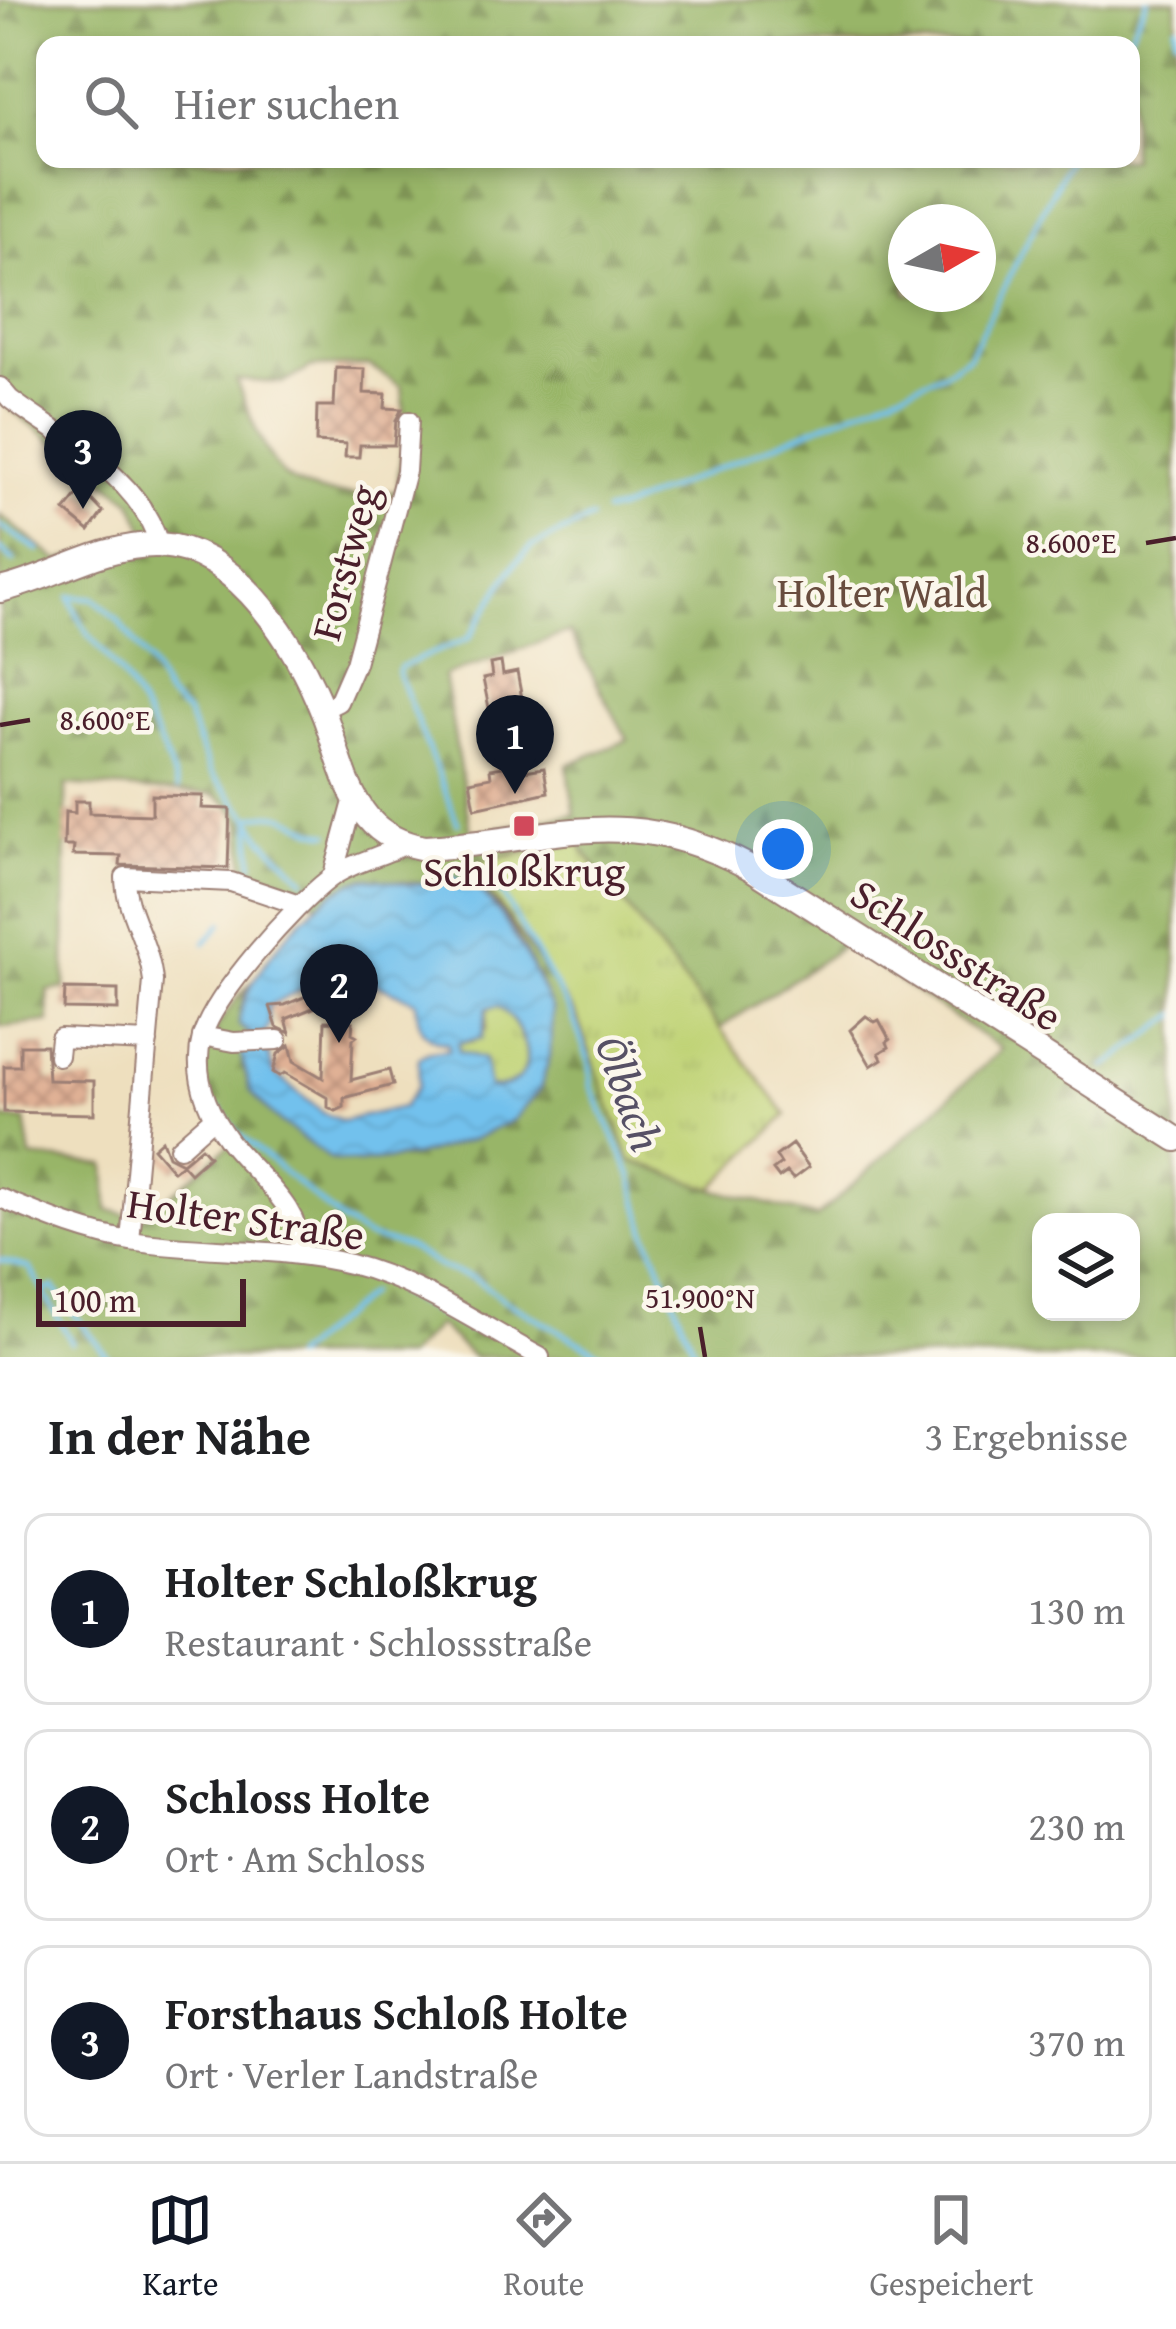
<!DOCTYPE html>
<html lang="de">
<meta charset="utf-8">
<style>
body{margin:0;font-family:"Gentium Book Plus",serif;background:#f2f2f2;color:#202124}
.controls{position:absolute;right:36px;bottom:36px;display:grid;overflow:hidden;border-radius:24px;box-shadow:0 6px 18px #0003}
.controls button{width:108px;height:108px;display:grid;place-items:center;padding:0;border:0;border-bottom:3px solid #e0e0e0;background:#fff;color:#202124;font:60px sans-serif}
.compass{position:absolute;left:888px;top:204px;width:108px;height:108px;border-radius:50%;background:#fff;box-shadow:0 6px 18px #0003;rotate:81deg}
.scale{position:absolute;left:36px;bottom:30px;width:210px;box-sizing:border-box;padding-left:12px;border:6px solid #4a1f2b;border-top:0;font-size:33px;line-height:42px;white-space:nowrap;color:#4a1f2b;-webkit-text-stroke:9px #fbf7ec;paint-order:stroke}
.you{position:absolute;left:783px;top:849px;width:42px;height:42px;margin:-30px;border:9px solid #fff;border-radius:50%;background:#1a73e8;box-shadow:0 0 0 18px #1a73e833}
.badge{display:grid;place-items:center;width:78px;height:78px;border-radius:50%;background:#111827;color:#fff;font-size:39px;font-weight:700}
.pin{position:absolute;translate:-50% -99px;filter:drop-shadow(0 3px 6px #0008)}
.pin::after{content:'';position:absolute;top:63px;width:42px;height:36px;background:inherit;clip-path:polygon(0 0,100% 0,50% 100%)}
.list{margin:0;padding:0;list-style:none}
h2{display:flex;justify-content:space-between;align-items:center;height:156px;margin:0;padding:0 48px;font-size:51px}
h2 small{font-size:39px;font-weight:400;color:#757577}
.list li{display:grid;grid-template-columns:78px 1fr auto;gap:36px;align-items:center;box-sizing:border-box;height:192px;margin:0 24px 24px;padding:0 24px;border:3px solid #e0e0e0;border-radius:24px}
.list b{display:block;font-size:45px;white-space:nowrap}
.list p{margin:0;font-size:39px;white-space:nowrap;color:#757577}
.list em{font-size:39px;font-style:normal;color:#757577}
.icon{flex:none;width:66px;height:66px;fill:none;stroke:currentColor;stroke-width:2;stroke-linecap:round;stroke-linejoin:round}
.map{position:relative;flex:none;width:1176px;height:1357px;overflow:hidden}
.search{position:absolute;background:#fff;box-shadow:0 6px 18px #0003;left:36px;right:36px;top:36px;height:132px;display:flex;align-items:center;gap:30px;box-sizing:border-box;padding:0 42px;border-radius:24px;color:#757577;font-size:45px}
.sheet{height:804px;background:#fff}
nav{display:flex;justify-content:space-around;align-items:center;box-sizing:border-box;height:168px;border-top:3px solid #e0e0e0;background:#fff;font-size:33px;color:#757577}
nav a{display:grid;justify-items:center;gap:6px}
nav .on{color:#111827}
.map>svg:first-child{display:block}
.grass{fill:url(#grass-tufts);stroke:#857950;stroke-width:3}
.forest{fill:url(#forest-firs);stroke:#716a49;stroke-width:3;fill-rule:evenodd}
.water{fill:url(#water-waves);stroke:#5e708c;stroke-width:3;fill-rule:evenodd}
.lines{fill:none;stroke-linecap:round;stroke-linejoin:round}
.stream{stroke:#72c1ed;stroke-width:4.5}
.building{fill:url(#building-cross-hatch)}
.minor-casing{stroke:#9c7f74;stroke-width:22}
.major-casing{stroke:#9c7f74;stroke-width:28}
.minor{stroke:#fff;stroke-width:18}
.major{stroke:#fff;stroke-width:24}
.ticks{fill:none;stroke:#4a1f2b;stroke-width:4.5}
.poi-dot{fill:#d1495b;stroke:#fbf7ec;stroke-width:4.5}
.labels{text-anchor:middle;dominant-baseline:central;stroke-width:9;stroke-linejoin:round;paint-order:stroke}
.street-label{font-size:42px;fill:#4a1f2b;stroke:#fbf7ec}
.park-label{font-size:42px;fill:#684c3e;stroke:#fbf7ec}
.poi-label{font-size:42px;fill:#4a1f2b;stroke:#fbf7ec}
.water-label{font-size:45px;font-style:italic;fill:#565065;stroke:#fbf7ec}
.ticks-label{font-size:30px;text-anchor:middle;fill:#4a1f2b;stroke:#fbf7ec;stroke-width:9;stroke-linejoin:round;paint-order:stroke}
</style>
<div class="map">
<svg width="1176" height="1357" viewBox="0 0 1176 1357">
<defs>
<pattern id="grass-tufts" width="24" height="20" patternUnits="userSpaceOnUse" patternTransform="scale(3)"><rect width="24" height="20" fill="#c0d376"/><path d="M3 7l-1-3M5 7V3M7 7l1-3M15 17l-1-3M17 17v-4M19 17l1-3" fill="none" stroke="#a6b566"/></pattern>
<pattern id="forest-firs" width="22" height="20" patternUnits="userSpaceOnUse" patternTransform="scale(3)"><rect width="22" height="20" fill="#98b567"/><path d="M5 1l3.5 6h-7zM16 11l3.5 6h-7z" fill="#7e9355"/></pattern>
<pattern id="water-waves" width="16" height="10" patternUnits="userSpaceOnUse" patternTransform="scale(3)"><rect width="16" height="10" fill="#72c1ed"/><path d="M0 5q4-4 8 0t8 0" fill="none" stroke="#64a5cb"/></pattern>
<pattern id="building-cross-hatch" width="8" height="8" patternUnits="userSpaceOnUse" patternTransform="scale(3)"><rect width="8" height="8" fill="#e0b195"/><path d="M0 0l8 8M0 8l8-8" fill="none" stroke="#b88f7a"/></pattern>
</defs>
<rect width="100%" height="100%" fill="#fbf7ec"/>
<filter id="ink" filterUnits="userSpaceOnUse"><feTurbulence type="fractalNoise" baseFrequency=".00833" numOctaves="2"/><feDisplacementMap in="SourceGraphic" scale="24" xChannelSelector="R" yChannelSelector="G"/><feConvolveMatrix kernelMatrix="1 2 1 2 8 2 1 2 1" color-interpolation-filters="sRGB"/></filter>
<filter id="wash" filterUnits="userSpaceOnUse"><feTurbulence type="fractalNoise" baseFrequency=".004" numOctaves="4" result="noise"/><feDisplacementMap in="SourceGraphic" scale="48" xChannelSelector="R" yChannelSelector="G"/><feGaussianBlur stdDeviation="2.7" result="paint"/><feColorMatrix in="noise" values="0 0 0 0 0 0 0 0 0 0 0 0 0 0 0 0 0 1.4 0 .05"/><feComposite in="paint" operator="in"/></filter>
<g filter="url(#wash)">
<rect width="100%" height="100%" fill="#eedfbe"/>
<path class="grass" d="M 577,842 L 787,1115 L 712,1189 L 630,1160 L 576,1015 L 470,864 Z
M 498,1006 C 529,1029 545,1089 489,1088 L 484,1059 L 458,1051 L 457,1043 L 474,1041 L 486,1029 L 487,1008 Z"/>
<path class="forest" d="M 0,0 L 1176,0 L 1176,1357 L 473,1357 L 438,1325 L 406,1357 L 0,1357 L 0,1119 L 25,1120 L 31,1157 L 106,1165 L 108,1210 L 143,1218 L 236,1140 C 228,1127 216,1113 210,1099 C 191,1053 224,1011 254,980 L 243,998 L 253,1045 L 330,1159 C 394,1167 455,1148 513,1120 L 552,1010 C 533,972 516,918 480,891 C 470,883 455,881 443,877 C 424,888 404,881 383,880 C 359,878 336,890 319,906 L 301,887 L 244,867 C 242,831 248,813 213,794 L 66,785 L 65,988 L 48,991 L 49,1022 L 0,1027 L 0,515 L 59,561 L 147,535 L 132,501 L 0,401 ZM 45,45 L 1131,45 L 1131,159 L 45,159 ZM 906,222 L 978,222 L 978,294 L 906,294 ZM 369,365 L 402,387 L 405,422 L 397,491 C 363,496 313,500 284,475 C 267,461 244,402 236,380 L 284,383 L 312,367 ZM 569,632 L 628,740 L 567,765 L 575,814 L 471,833 L 444,676 ZM 578,843 L 720,1028 L 845,945 L 1002,1049 L 817,1217 L 712,1189 L 630,1160 L 576,1015 L 471,865 L 517,852 ZM 1041,1222 L 1131,1222 L 1131,1312 L 1041,1312 Z"/>
<path class="water" d="M 452,875 L 481,892 L 501,915 L 526,955 L 552,1010 L 550,1056 L 540,1089 L 513,1120 L 473,1139 L 416,1156 L 358,1163 L 330,1159 L 274,1117 L 250,1091 L 241,1052 L 253,1045 L 253,1037 L 239,1025 C 239,980 318,889 362,879 C 376,876 394,882 407,884 C 423,886 437,879 452,875 ZM 343,970 L 416,1001 C 418,1027 421,1039 448,1044 L 449,1050 L 429,1052 L 419,1058 L 418,1086 L 403,1107 L 343,1121 L 323,1113 L 273,1072 L 263,1036 L 269,1025 L 268,1006 ZM 498,1006 C 529,1029 546,1088 489,1088 L 484,1059 L 459,1051 L 458,1043 L 482,1038 L 487,1008 Z"/>
<g class="lines">
<path class="stream" d="M 1176,26 L 1176,37
M 1127,40 L 1147,0
M 605,512 L 621,509 L 941,374 L 969,356 L 1069,159
M 0,526 L 39,550
M 0,549 L 14,561
M 178,789 C 163,747 147,713 122,676 C 100,643 83,637 70,596 L 94,598 L 118,620 L 149,662 L 167,697 L 187,714 L 210,772 L 250,818 C 290,804 300,833 330,833
M 250,818 L 262,838 L 304,879
M 251,823 L 253,864
M 458,824 L 398,673 L 400,667 L 469,638 L 516,562 L 533,546 L 591,519
M 473,888 L 492,883 L 504,897 L 572,1015 L 590,1064 L 591,1086 L 631,1174 L 647,1234 L 697,1357
M 205,943 L 222,923
M 1106,1067 L 1176,1015
M 219,1108 L 237,1132 L 344,1223 L 369,1238 L 408,1247 L 442,1268 L 474,1278 L 504,1300 L 607,1357
M 0,1260 L 30,1268 L 72,1343
M 46,1290 L 53,1287 L 108,1357
M 397,1292 L 469,1330
M 293,1357 L 368,1294"/>
</g>
<g id="blocks">
<path class="building" d="M 336,368 L 365,369 L 364,393 L 386,394 L 385,408 L 402,409 L 396,420 L 394,445 L 360,445 L 359,457 L 345,457 L 346,444 L 316,442 L 317,406 L 334,406 Z
M 82,490 L 103,512 L 89,531 L 65,511 Z
M 501,662 L 503,675 L 517,672 L 526,720 L 493,727 L 483,679 L 492,677 L 490,664 Z
M 515,755 L 518,772 L 544,768 L 548,792 L 475,808 L 470,781 L 491,777 L 490,769 L 503,767 L 501,758 Z
M 152,795 L 203,796 L 202,808 L 230,809 L 228,868 L 120,865 L 121,856 L 73,855 L 74,846 L 64,846 L 65,812 L 75,813 L 75,801 L 89,801 L 89,813 L 152,815 Z
M 334,975 L 350,977 L 348,985 L 367,990 L 365,1002 L 335,999 L 286,1019 L 290,1033 L 277,1027 L 270,1006 L 285,1005 L 333,985 Z
M 65,989 L 118,990 L 118,1010 L 64,1009 Z
M 866,1016 L 875,1022 L 879,1020 L 890,1040 L 887,1042 L 889,1047 L 879,1053 L 882,1059 L 871,1066 L 850,1030 Z
M 325,1021 L 353,1022 L 352,1033 L 357,1036 L 353,1039 L 351,1080 L 389,1070 L 393,1085 L 344,1098 L 344,1107 L 336,1111 L 328,1107 L 328,1098 L 285,1073 L 279,1076 L 273,1072 L 278,1054 L 290,1045 L 294,1061 L 323,1078 Z
M 20,1045 L 46,1045 L 48,1080 L 94,1081 L 94,1114 L 4,1112 L 4,1066 L 20,1066 Z
M 162,1140 L 168,1156 L 182,1163 L 201,1147 L 209,1156 L 190,1173 L 182,1164 L 173,1171 L 153,1148 Z
M 792,1144 L 809,1167 L 793,1179 L 787,1172 L 779,1178 L 773,1170 L 781,1164 L 776,1156 Z"/>
</g>
</g>
<g filter="url(#ink)">
<use href="#blocks" fill-opacity="0" stroke="#9c7f74" stroke-width="3"/>
<g class="lines">
<defs>
<path id="minor" d="M 0,387 L 10,399 C 63,439 141,477 159,545
M 322,710 L 338,702 L 355,663 L 406,471 L 409,421
M 333,875 L 354,798
M 202,1036 L 234,1042 L 278,1040
M 58,1056 L 60,1038 L 148,1042
M 179,1148 L 213,1118
M 0,1198 C 42,1215 86,1234 131,1241 C 203,1253 279,1246 350,1264 C 418,1281 479,1324 540,1357
M 130,1241 L 153,981 C 149,940 125,912 125,877 L 231,882 L 299,905
M 299,1255 C 306,1208 254,1175 229,1141 C 207,1111 192,1075 202,1037 C 214,995 294,906 329,879 C 350,863 381,857 405,844"/>
<path id="major" d="M 0,590 C 53,578 104,543 159,545 C 240,549 299,650 325,717 C 337,749 345,791 368,818 C 382,835 403,844 424,848 C 554,841 624,800 751,868 L 1176,1139"/>
</defs>
<use href="#minor" class="minor-casing"/>
<use href="#major" class="major-casing"/>
<use href="#minor" class="minor"/>
<use href="#major" class="major"/>
</g>
</g>
<path class="ticks" d="M 1146,543 L 1176,538M 0,725 L 30,720M 700,1327 L 705,1357"/>
<rect class="poi-dot" x="512" y="814" width="24" height="24" rx="6"/>
<g class="labels">
<g class="street-label">
<text transform="translate(344 562) rotate(-75)">Forstweg</text>
<text transform="translate(957 954) rotate(33)">Schlossstraße</text>
<text transform="translate(246 1218) rotate(8)">Holter Straße</text>
</g>
<g class="park-label">
<text x="882" y="591">Holter Wald</text>
</g>
<g class="poi-label">
<text x="524" y="870">Schloßkrug</text>
</g>
<g class="water-label">
<text transform="translate(630 1093) rotate(71)">Ölbach</text>
</g>
</g>
<g class="ticks-label">
<text x="1071" y="553">8.600°E</text>
<text x="105" y="730">8.600°E</text>
<text x="700" y="1308">51.900°N</text>
</g>
</svg>
<div class="controls">
<button><svg class="icon" aria-label="layers" viewBox="0 0 24 24"><path d="M12 4l9 5-9 5-9-5zM3 14l9 5 9-5"/></svg></button>
</div>
<svg class="compass" viewBox="-18 -18 36 36"><path d="M0-13l5 13h-10z" fill="#e53935"/><path d="M0 13l5-13h-10z" fill="#757577"/></svg>
<div class="scale">100 m</div>
<div class="you"></div>
<div class="pin badge" style="left:515px;top:794px">1</div>
<div class="pin badge" style="left:339px;top:1043px">2</div>
<div class="pin badge" style="left:83px;top:509px">3</div>
<div class="search"><svg class="icon" aria-label="search" viewBox="0 0 24 24"><circle cx="10" cy="10" r="6"/><path d="M15 15l6 6"/></svg>Hier suchen</div>
</div>
<section class="sheet">
<h2>In der Nähe<small>3 Ergebnisse</small></h2>
<ul class="list">
<li><span class="badge">1</span><div><b>Holter Schloßkrug</b><p>Restaurant · Schlossstraße</p></div><em>130 m</em></li>
<li><span class="badge">2</span><div><b>Schloss Holte</b><p>Ort · Am Schloss</p></div><em>230 m</em></li>
<li><span class="badge">3</span><div><b>Forsthaus Schloß Holte</b><p>Ort · Verler Landstraße</p></div><em>370 m</em></li>
</ul>
</section>
<nav>
<a class="on"><svg class="icon" aria-label="map" viewBox="0 0 24 24"><path d="M3 6l6-2 6 2 6-2v14l-6 2-6-2-6 2zM9 4v14M15 6v14"/></svg>Karte</a>
<a><svg class="icon" aria-label="directions" viewBox="0 0 24 24"><path d="M12 3l9 9-9 9-9-9zM9 14v-3h6M13 9l2 2-2 2"/></svg>Route</a>
<a><svg class="icon" aria-label="saved" viewBox="0 0 24 24"><path d="M7 4h10v16l-5-4-5 4z"/></svg>Gespeichert</a>
</nav>
